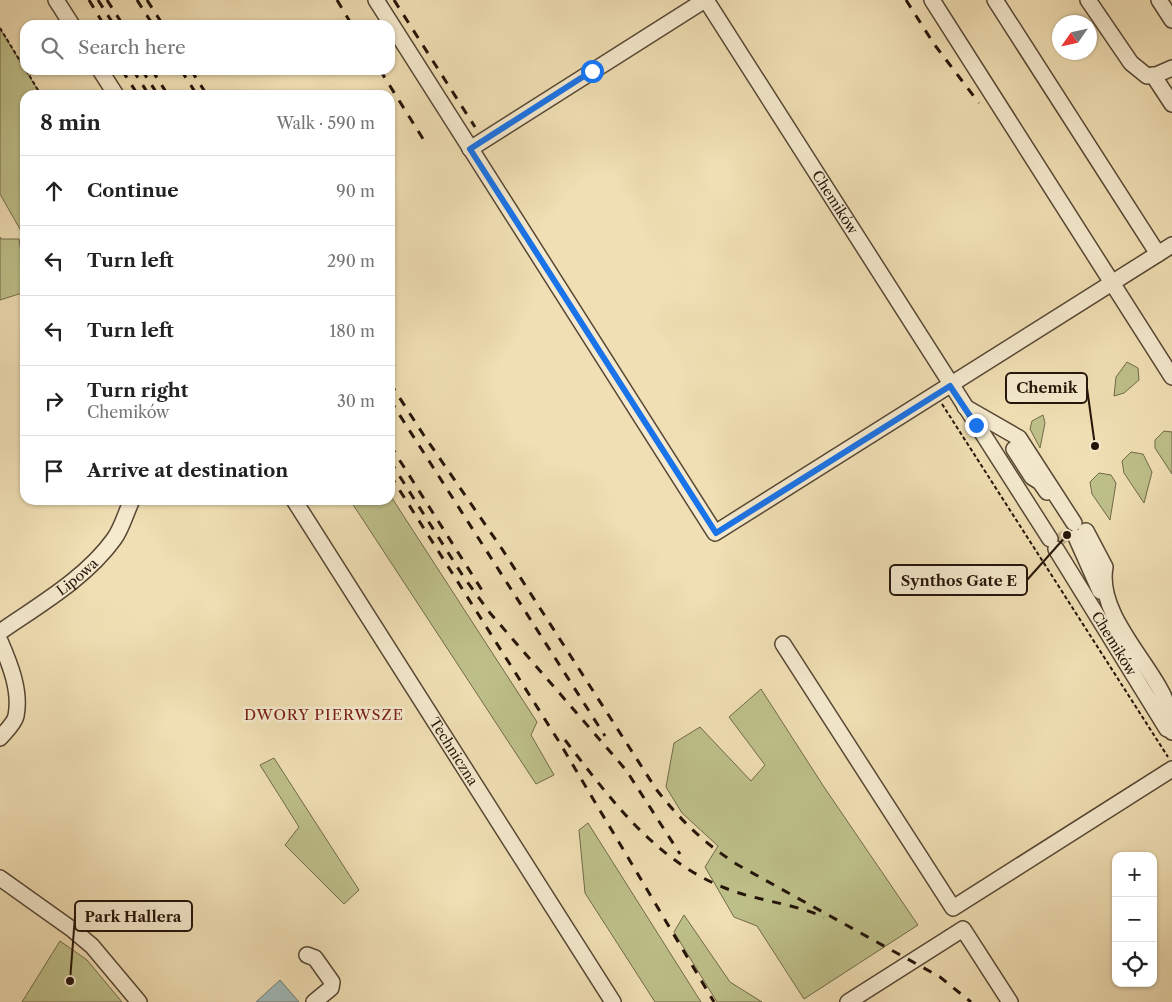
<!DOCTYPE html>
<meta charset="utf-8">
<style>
body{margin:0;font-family:"Libre Caslon Text",serif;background:#f2f2f2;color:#222}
.controls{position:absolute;right:15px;bottom:15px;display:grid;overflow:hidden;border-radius:10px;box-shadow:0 1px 4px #0004}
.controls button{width:45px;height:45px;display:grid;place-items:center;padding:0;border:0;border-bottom:1px solid #e0e0e0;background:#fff;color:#222;font:25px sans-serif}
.compass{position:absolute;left:1052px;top:15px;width:45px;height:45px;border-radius:50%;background:#fff;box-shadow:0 1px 4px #0004;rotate:236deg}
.stop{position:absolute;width:15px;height:15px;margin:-11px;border:4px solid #1a73e8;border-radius:50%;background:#fff}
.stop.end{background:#1a73e8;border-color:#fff;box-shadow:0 1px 5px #0008}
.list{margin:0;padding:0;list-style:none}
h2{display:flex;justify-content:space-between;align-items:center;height:65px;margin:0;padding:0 20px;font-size:21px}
h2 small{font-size:16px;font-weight:400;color:#767676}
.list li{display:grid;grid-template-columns:32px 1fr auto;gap:15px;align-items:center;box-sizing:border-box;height:70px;padding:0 20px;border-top:1px solid #e0e0e0}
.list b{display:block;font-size:19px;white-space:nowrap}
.list p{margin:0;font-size:16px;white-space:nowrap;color:#767676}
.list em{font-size:16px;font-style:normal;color:#767676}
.icon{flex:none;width:28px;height:28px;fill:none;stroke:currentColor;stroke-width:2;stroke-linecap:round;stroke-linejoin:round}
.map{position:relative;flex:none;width:1172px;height:1002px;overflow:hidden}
.search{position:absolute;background:#fff;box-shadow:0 1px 4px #0004;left:20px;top:20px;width:375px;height:55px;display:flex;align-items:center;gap:12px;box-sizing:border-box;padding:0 18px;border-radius:15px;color:#767676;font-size:19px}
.panel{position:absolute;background:#fff;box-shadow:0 1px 4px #0004;left:20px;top:90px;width:375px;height:415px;border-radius:15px}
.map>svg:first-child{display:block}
.green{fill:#bec08a;stroke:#716a4a}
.water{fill:#a0bab9;stroke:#6e7873}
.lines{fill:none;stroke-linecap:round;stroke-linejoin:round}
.minor-tunnel{stroke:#c7b692;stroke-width:15;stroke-dasharray:15 8;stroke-linecap:butt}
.minor-casing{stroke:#574734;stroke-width:18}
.path{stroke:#241409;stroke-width:2;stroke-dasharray:4 2.5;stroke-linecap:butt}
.minor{stroke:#f5eace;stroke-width:15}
.rail{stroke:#241409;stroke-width:3;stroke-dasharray:9 9;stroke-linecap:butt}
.route{stroke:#1a73e8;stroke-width:6}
.labels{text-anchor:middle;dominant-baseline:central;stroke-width:5;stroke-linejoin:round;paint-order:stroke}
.street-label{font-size:14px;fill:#241409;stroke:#f5eace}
.neighbourhood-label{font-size:15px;letter-spacing:1px;fill:#7a1f14;stroke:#f5eace}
.leader{fill:none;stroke:#241409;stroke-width:2}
.callout-dot{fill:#241409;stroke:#f5eace;stroke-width:2}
.callout{fill:#f5eace;stroke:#241409;stroke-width:2}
.callout-label{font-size:15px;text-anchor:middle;font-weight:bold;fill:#241409}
</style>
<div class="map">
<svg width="1172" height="1002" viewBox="0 0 1172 1002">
<rect width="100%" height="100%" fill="#f0dfb4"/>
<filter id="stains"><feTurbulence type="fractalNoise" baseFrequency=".004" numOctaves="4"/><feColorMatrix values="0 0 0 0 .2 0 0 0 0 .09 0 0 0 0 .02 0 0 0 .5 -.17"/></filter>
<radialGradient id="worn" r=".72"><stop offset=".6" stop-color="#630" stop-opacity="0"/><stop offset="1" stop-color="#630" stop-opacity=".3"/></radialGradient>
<path class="green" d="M 0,29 L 41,95 L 25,95 L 25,238 L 0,194 Z
M 0,237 L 1,239 L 19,239 L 25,276 L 25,292 L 0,300 Z
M 1127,362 L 1138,368 L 1139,380 L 1124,393 L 1114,396 L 1116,377 Z
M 1043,415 L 1045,423 L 1040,448 L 1030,429 L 1032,421 Z
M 1164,431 L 1172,432 L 1172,474 L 1155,448 L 1155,440 Z
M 1131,452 L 1143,454 L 1152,472 L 1144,503 L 1124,473 L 1122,461 Z
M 1099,473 L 1111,475 L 1116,483 L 1110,520 L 1092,494 L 1090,482 Z
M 390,495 L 537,722 L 531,735 L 554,775 L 536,784 L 350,500 L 390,500 Z
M 761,689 L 824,787 L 918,925 L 804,999 L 757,926 L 734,917 L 705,867 L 718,846 L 682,813 L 666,787 L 674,743 L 700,727 L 751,781 L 765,765 L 729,717 Z
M 274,758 L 359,890 L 344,904 L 285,845 L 299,827 L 260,765 Z
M 588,823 L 701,1002 L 655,1002 L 585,893 L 579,830 Z
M 684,915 L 730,982 L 762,1002 L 717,1002 L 674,932 Z
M 60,941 L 87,960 L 122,1002 L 22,1002 Z"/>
<path class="water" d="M 280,980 L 299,1002 L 256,1002 Z"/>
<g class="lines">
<path class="minor-tunnel" d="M 1057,534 L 1064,544"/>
<defs>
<g id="minor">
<path d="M 56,0 L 72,25"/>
<path d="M 376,0 L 715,533 L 1172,245"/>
<path id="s1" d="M 706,0 L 1050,539"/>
<path d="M 932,0 L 1172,377"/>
<path d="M 995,0 L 1158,254"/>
<path d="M 1088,0 L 1131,63 L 1147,76 L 1156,75 L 1172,68"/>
<path d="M 1159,0 L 1172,20"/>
<path d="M 100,70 L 116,95"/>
<path d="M 1153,75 L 1172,104"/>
<path d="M 470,149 L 705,0"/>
<path d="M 965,407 L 1019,438 L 1074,523"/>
<path d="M 1014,449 L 1032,477 L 1040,482 L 1047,492"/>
<path id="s2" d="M 294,500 L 613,1002"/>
<path d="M 1086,531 L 1105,567 C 1097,610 1142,655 1161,691 C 1168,702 1169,719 1172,732"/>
<path d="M 1076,537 L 1100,591"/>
<path id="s3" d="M 1056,549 L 1167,729"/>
<path id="s4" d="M 0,632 C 39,605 86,578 114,539 C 122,528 126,512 132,500"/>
<path d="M 0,641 C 10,664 21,691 16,716 C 14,724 5,732 0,738"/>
<path d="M 783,644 L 953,908 L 1172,769"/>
<path d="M 0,878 L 73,930 L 92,946 L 139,1002"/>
<path d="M 307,955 L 315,958 L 332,982 L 331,988 L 314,1002"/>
<path d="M 848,1002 L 963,929 L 1010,1002"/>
</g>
</defs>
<use href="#minor" class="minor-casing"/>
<path class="path" d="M 0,28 L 25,69
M 26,70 L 41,95
M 942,404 L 1168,757"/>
<use href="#minor" class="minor"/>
<path class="rail" d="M 89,0 L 104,25
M 98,0 L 114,25
M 107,0 L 123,25
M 137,0 L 153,25
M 147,0 L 163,25
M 337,0 L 352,25
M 394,0 L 475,127
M 906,0 L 934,44 L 979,103
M 122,70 L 138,95
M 133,70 L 149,95
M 142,70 L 158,95
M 152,70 L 168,95
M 181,70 L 197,95
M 191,70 L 207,95
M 380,70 L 425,142
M 390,383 L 423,434 L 502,549 L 656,789 C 680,820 705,844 738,865 L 940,977 L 971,1002
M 390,400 L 605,736
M 390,445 L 485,595
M 390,461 L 463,576 L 490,613 L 626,770 L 680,854
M 390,475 L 558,740 L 714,1002
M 565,740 C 610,798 654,860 725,888 C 757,901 792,903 824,917"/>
</g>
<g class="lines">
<path class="route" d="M 592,71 L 470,149 L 716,533 L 950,386 L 976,425"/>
</g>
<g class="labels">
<g class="street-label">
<text stroke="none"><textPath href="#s1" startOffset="240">Chemików</textPath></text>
<text stroke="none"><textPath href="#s4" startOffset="95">Lipowa</textPath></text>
<text stroke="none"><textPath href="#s3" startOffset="111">Chemików</textPath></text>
<text stroke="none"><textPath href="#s2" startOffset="298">Techniczna</textPath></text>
</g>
<g class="neighbourhood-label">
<text x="324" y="714">DWORY PIERWSZE</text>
</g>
</g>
<path class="leader" d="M1095 446L1087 388M1067 535L1027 580M70 981L75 916"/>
<g class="callout-dot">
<circle cx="1095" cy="446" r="5"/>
<circle cx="1067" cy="535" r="5"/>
<circle cx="70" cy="981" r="5"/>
</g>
<g class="callout">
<rect x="1006" y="373" width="81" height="30" rx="5"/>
<rect x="890" y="565" width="137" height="30" rx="5"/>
<rect x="75" y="901" width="117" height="30" rx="5"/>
</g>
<g class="callout-label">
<text x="1047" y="393">Chemik</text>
<text x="959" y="586">Synthos Gate E</text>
<text x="133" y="922">Park Hallera</text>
</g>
<rect width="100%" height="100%" filter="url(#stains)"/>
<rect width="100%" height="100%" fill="url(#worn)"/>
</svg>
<div class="controls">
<button>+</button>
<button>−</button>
<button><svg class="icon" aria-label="locate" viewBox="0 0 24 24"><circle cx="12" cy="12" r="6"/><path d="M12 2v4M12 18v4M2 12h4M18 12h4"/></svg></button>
</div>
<svg class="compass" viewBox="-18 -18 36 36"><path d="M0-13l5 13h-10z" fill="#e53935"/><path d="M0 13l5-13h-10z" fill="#767676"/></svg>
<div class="stop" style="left:592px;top:71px"></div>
<div class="stop end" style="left:976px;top:425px"></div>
<div class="search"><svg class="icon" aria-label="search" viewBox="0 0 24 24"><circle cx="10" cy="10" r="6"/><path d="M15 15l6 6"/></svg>Search here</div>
<section class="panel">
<h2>8 min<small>Walk · 590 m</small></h2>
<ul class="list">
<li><svg class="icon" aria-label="ahead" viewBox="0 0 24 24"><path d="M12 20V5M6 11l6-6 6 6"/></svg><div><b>Continue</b></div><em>90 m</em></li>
<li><svg class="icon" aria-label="left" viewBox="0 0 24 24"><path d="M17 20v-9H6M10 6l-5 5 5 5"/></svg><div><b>Turn left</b></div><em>290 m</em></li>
<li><svg class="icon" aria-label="left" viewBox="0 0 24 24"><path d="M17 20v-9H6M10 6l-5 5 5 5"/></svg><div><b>Turn left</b></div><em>180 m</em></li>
<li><svg class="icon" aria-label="right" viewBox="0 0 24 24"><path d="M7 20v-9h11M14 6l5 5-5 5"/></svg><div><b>Turn right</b><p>Chemików</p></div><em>30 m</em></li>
<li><svg class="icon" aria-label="arrive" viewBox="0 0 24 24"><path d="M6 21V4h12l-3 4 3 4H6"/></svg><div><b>Arrive at destination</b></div></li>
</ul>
</section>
</div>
